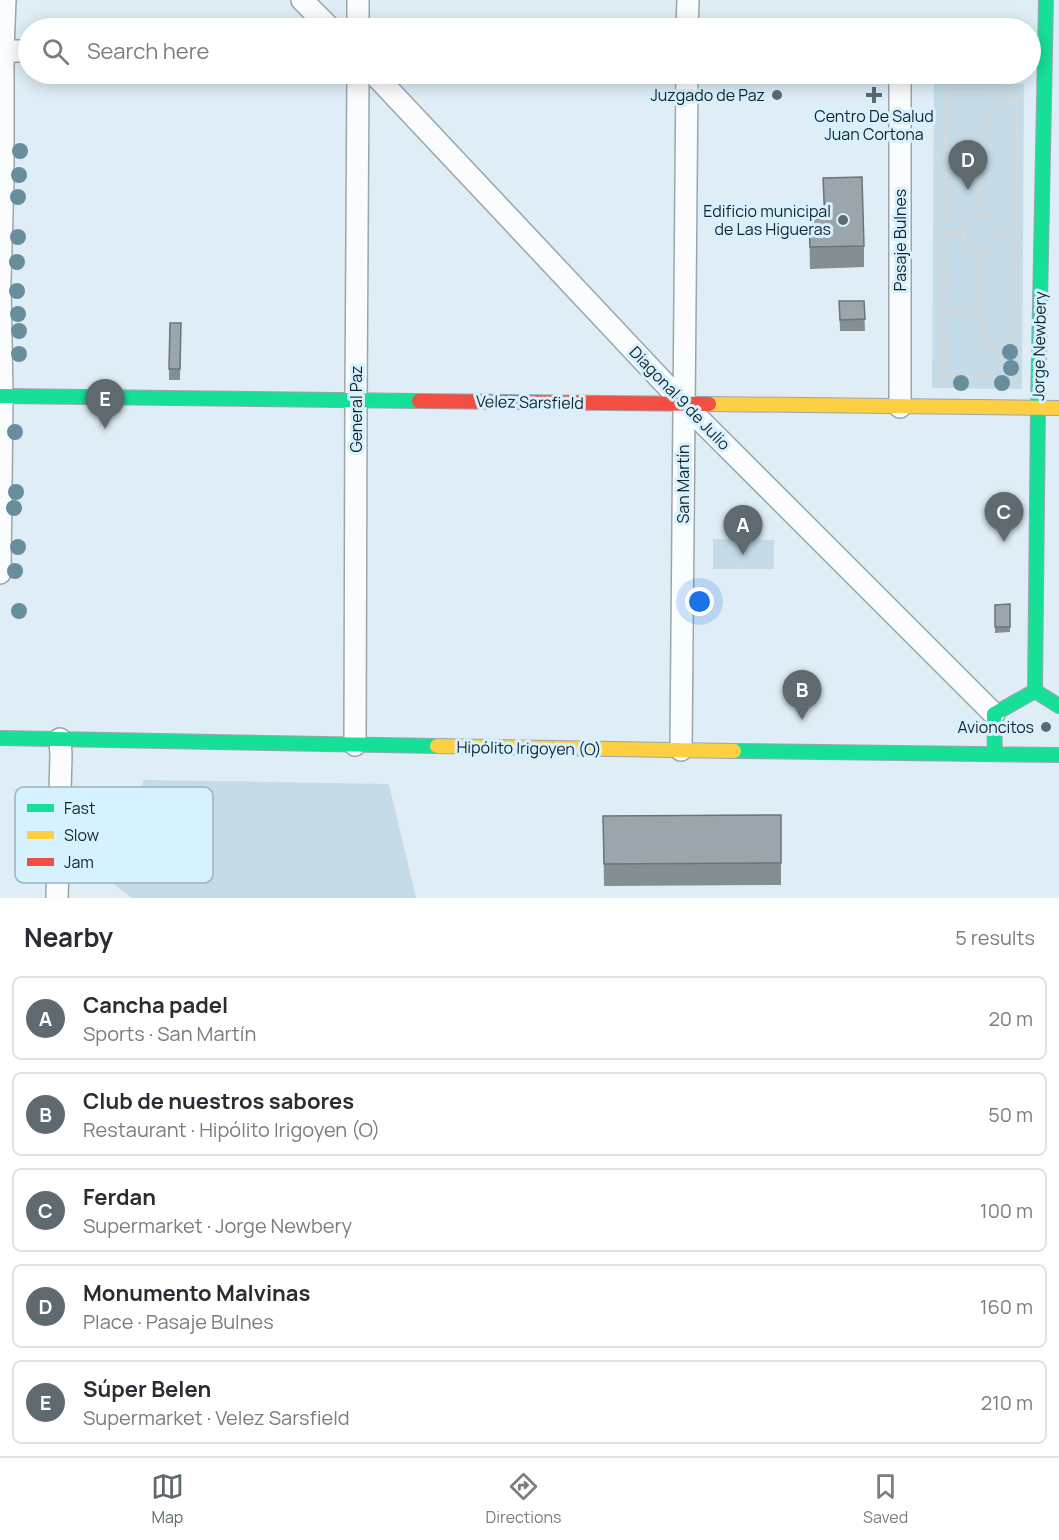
<!DOCTYPE html>
<meta charset="utf-8">
<style>
body{margin:0;font-family:Manrope,sans-serif;background:#f2f2f3;color:#2b2b33}
.you{position:absolute;left:700px;top:602px;width:21px;height:21px;margin:-15px;border:4px solid #fff;border-radius:50%;background:#1a73e8;box-shadow:0 0 0 9px #1a73e833}
.badge{display:grid;place-items:center;width:39px;height:39px;border-radius:50%;background:#5e6a70;color:#fff;font-size:20px;font-weight:700}
.pin{position:absolute;translate:-50% -50px;filter:drop-shadow(0 2px 3px #0008)}
.pin::after{content:'';position:absolute;top:32px;width:21px;height:18px;background:inherit;clip-path:polygon(0 0,100% 0,50% 100%)}
.list{margin:0;padding:0;list-style:none}
h2{display:flex;justify-content:space-between;align-items:center;height:78px;margin:0;padding:0 24px;font-size:26px}
h2 small{font-size:20px;font-weight:400;color:#7c7c81}
.list li{display:grid;grid-template-columns:39px 1fr auto;gap:18px;align-items:center;box-sizing:border-box;height:84px;margin:0 12px 12px;padding:0 12px;border:2px solid #e1e1e2;border-radius:9px}
.list b{display:block;font-size:22px;white-space:nowrap}
.list p{margin:0;font-size:20px;white-space:nowrap;color:#7c7c81}
.list em{font-size:20px;font-style:normal;color:#7c7c81}
.icon{flex:none;width:33px;height:33px;fill:none;stroke:currentColor;stroke-width:2;stroke-linecap:round;stroke-linejoin:round}
.map{position:relative;flex:none;width:1059px;height:898px;overflow:hidden}
.search{position:absolute;background:#fff;box-shadow:0 3px 15px #0003;left:18px;right:18px;top:18px;height:66px;display:flex;align-items:center;gap:15px;box-sizing:border-box;padding:0 21px;border-radius:33px;color:#7c7c81;font-size:22px}
.sheet{height:558px;background:#fff}
nav{display:flex;justify-content:space-around;align-items:center;box-sizing:border-box;height:84px;border-top:2px solid #e1e1e2;background:#fff;font-size:16px;color:#7c7c81}
nav a{display:grid;justify-items:center;gap:3px}
nav .on{color:#5e6a70}
.map>svg:first-child{display:block}
.green{fill:#c5dce8}
.lines{fill:none;stroke-linecap:round;stroke-linejoin:round}
.street-casing{stroke:#9ba6ac;stroke-width:24}
.fast-casing{stroke:#9ba6ac;stroke-width:16}
.slow-casing{stroke:#9ba6ac;stroke-width:16}
.jam-casing{stroke:#9ba6ac;stroke-width:16}
.path{stroke:#d4d9db;stroke-width:4;stroke-dasharray:6 3;stroke-linecap:butt}
.street{stroke:#fafcfe;stroke-width:21}
.fast{stroke:#16e098;stroke-width:14}
.slow{stroke:#ffcf43;stroke-width:14}
.jam{stroke:#f24e42;stroke-width:14}
.tree{fill:#688d9c}
.wall{fill:#848f93}
.building{fill:#9aa6ab;stroke:#6c7478;stroke-width:1.5}
.poi-dot{fill:#5e6a70;stroke:#d6f1ff;stroke-width:2}
.labels{text-anchor:middle;dominant-baseline:central;stroke-width:6;stroke-linejoin:round;paint-order:stroke}
.poi-label{font-size:16px;fill:#192328;stroke:#d6f1ff;text-anchor:end}
.street-label{font-size:16px;fill:#192328;stroke:#d6f1ff}
.key{fill:#d6f1ff;stroke:#9db3be;stroke-width:1.5}
.key-label{font-size:16px;fill:#192328}
</style>
<div class="map">
<svg width="1059" height="898" viewBox="0 0 1059 898">
<rect width="100%" height="100%" fill="#dfeef6"/>
<path class="green" d="M 934,83 L 1024,84 L 1022,389 L 932,388 Z
M 713,539 L 774,540 L 774,569 L 713,569 Z
M 143,780 L 389,784 L 416,898 L 132,898 L 99,873 L 102,839 L 142,837 Z"/>
<g class="lines">
<defs>
<path id="street" d="M 302,0 L 330,28
M 358,0 L 358,28
M 687,28 L 688,0
M 3,51 L 28,51
M 374,74 L 684,404 L 994,714
M 900,74 L 900,407
M 0,280 L 3,180 L 3,51 L 5,0
M 0,283 L 2,396 L 0,573
M 355,745 L 356,400 L 358,74
M 681,750 L 687,74
M 57,898 L 61,756 L 60,739"/>
<path id="fast" d="M 2,396 L 419,401
M 1035,691 L 1038,408 L 1046,0
M 0,738 L 437,746
M 734,751 L 1059,755
M 995,754 L 994,714 L 1035,691 L 1059,706"/>
<path id="slow" d="M 709,404 L 1059,408
M 437,746 L 734,751"/>
<path id="jam" d="M 419,401 L 709,404"/>
</defs>
<use href="#street" class="street-casing"/>
<use href="#fast" class="fast-casing"/>
<use href="#slow" class="slow-casing"/>
<use href="#jam" class="jam-casing"/>
<path class="path" d="M 945,91 L 1017,93 L 1012,377 L 944,376 Z
M 945,150 L 980,150
M963 234a17 17 0 1 1 34 0a17 17 0 1 1-34 0Z
M 979,217 L 980,139 L 990,117 L 1016,93
M 945,233 L 962,234
M 997,235 L 1015,235
M 945,313 L 979,313 L 987,340 L 1012,377
M 979,313 L 979,252"/>
<use href="#street" class="street"/>
<use href="#fast" class="fast"/>
<use href="#slow" class="slow"/>
<use href="#jam" class="jam"/>
</g>
<g class="tree">
<circle cx="20" cy="151" r="8"/>
<circle cx="19" cy="175" r="8"/>
<circle cx="18" cy="197" r="8"/>
<circle cx="18" cy="237" r="8"/>
<circle cx="17" cy="262" r="8"/>
<circle cx="17" cy="291" r="8"/>
<circle cx="18" cy="314" r="8"/>
<circle cx="19" cy="331" r="8"/>
<circle cx="1010" cy="352" r="8"/>
<circle cx="19" cy="354" r="8"/>
<circle cx="1011" cy="368" r="8"/>
<circle cx="961" cy="383" r="8"/>
<circle cx="1002" cy="383" r="8"/>
<circle cx="15" cy="432" r="8"/>
<circle cx="16" cy="492" r="8"/>
<circle cx="14" cy="508" r="8"/>
<circle cx="18" cy="547" r="8"/>
<circle cx="15" cy="571" r="8"/>
<circle cx="19" cy="611" r="8"/>
</g>
<path class="wall" d="M 823,178 L 864,246 L 864,267 L 810,269 L 809,219 L 824,219 Z
M 839,301 L 864,301 L 865,331 L 840,331 Z
M 181,323 L 180,380 L 169,380 L 169,369 Z
M 1010,604 L 1010,632 L 995,633 L 995,605 Z
M 781,815 L 781,885 L 604,886 L 603,816 Z"/>
<path class="building" d="M 862,177 L 864,246 L 810,247 L 809,219 L 825,219 L 823,178 Z
M 839,301 L 864,301 L 865,319 L 840,320 Z
M 170,323 L 181,323 L 180,369 L 169,369 Z
M 1010,604 L 1010,627 L 995,627 L 995,605 Z
M 781,815 L 781,863 L 604,864 L 603,816 Z"/>
<g class="poi-dot">
<circle cx="777" cy="95" r="6"/>
<path d="M871 86h6v6h6v6h-6v6h-6v-6h-6v-6h6z"/>
<circle cx="843" cy="220" r="6"/>
<circle cx="1046" cy="727" r="6"/>
</g>
<g class="labels">
<g class="poi-label">
<text x="765" y="95">Juzgado de Paz</text>
<text x="874" y="116" text-anchor="middle">Centro De Salud<tspan x="874" dy="18">Juan Cortona</tspan></text>
<text x="831" y="211">Edificio municipal<tspan x="831" dy="18">de Las Higueras</tspan></text>
<text x="1034" y="727">Avioncitos</text>
</g>
<g class="street-label">
<text transform="translate(900 240) rotate(-90)">Pasaje Bulnes</text>
<text transform="translate(1039 346) rotate(-89)">Jorge Newbery</text>
<text transform="translate(680 398) rotate(46)">Diagonal 9 de Julio</text>
<text transform="translate(530 402) rotate(1)">Velez Sarsfield</text>
<text transform="translate(356 409) rotate(-90)">General Paz</text>
<text transform="translate(683 484) rotate(-90)">San Martín</text>
<text transform="translate(529 748) rotate(1)">Hipólito Irigoyen (O)</text>
</g>
</g>
<rect x="15" y="787" width="198" height="96" rx="9" class="key"/>
<rect x="27" y="804" width="27" height="8" fill="#16e098"/>
<rect x="27" y="831" width="27" height="8" fill="#ffcf43"/>
<rect x="27" y="858" width="27" height="8" fill="#f24e42"/>
<g class="key-label">
<text x="64" y="814">Fast</text>
<text x="64" y="841">Slow</text>
<text x="64" y="868">Jam</text>
</g>
</svg>
<div class="you"></div>
<div class="pin badge" style="left:743px;top:555px">A</div>
<div class="pin badge" style="left:802px;top:720px">B</div>
<div class="pin badge" style="left:1004px;top:542px">C</div>
<div class="pin badge" style="left:968px;top:190px">D</div>
<div class="pin badge" style="left:105px;top:429px">E</div>
<div class="search"><svg class="icon" aria-label="search" viewBox="0 0 24 24"><circle cx="10" cy="10" r="6"/><path d="M15 15l6 6"/></svg>Search here</div>
</div>
<section class="sheet">
<h2>Nearby<small>5 results</small></h2>
<ul class="list">
<li><span class="badge">A</span><div><b>Cancha padel</b><p>Sports · San Martín</p></div><em>20 m</em></li>
<li><span class="badge">B</span><div><b>Club de nuestros sabores</b><p>Restaurant · Hipólito Irigoyen (O)</p></div><em>50 m</em></li>
<li><span class="badge">C</span><div><b>Ferdan</b><p>Supermarket · Jorge Newbery</p></div><em>100 m</em></li>
<li><span class="badge">D</span><div><b>Monumento Malvinas</b><p>Place · Pasaje Bulnes</p></div><em>160 m</em></li>
<li><span class="badge">E</span><div><b>Súper Belen</b><p>Supermarket · Velez Sarsfield</p></div><em>210 m</em></li>
</ul>
</section>
<nav>
<a class="on"><svg class="icon" aria-label="map" viewBox="0 0 24 24"><path d="M3 6l6-2 6 2 6-2v14l-6 2-6-2-6 2zM9 4v14M15 6v14"/></svg>Map</a>
<a><svg class="icon" aria-label="directions" viewBox="0 0 24 24"><path d="M12 3l9 9-9 9-9-9zM9 14v-3h6M13 9l2 2-2 2"/></svg>Directions</a>
<a><svg class="icon" aria-label="saved" viewBox="0 0 24 24"><path d="M7 4h10v16l-5-4-5 4z"/></svg>Saved</a>
</nav>
